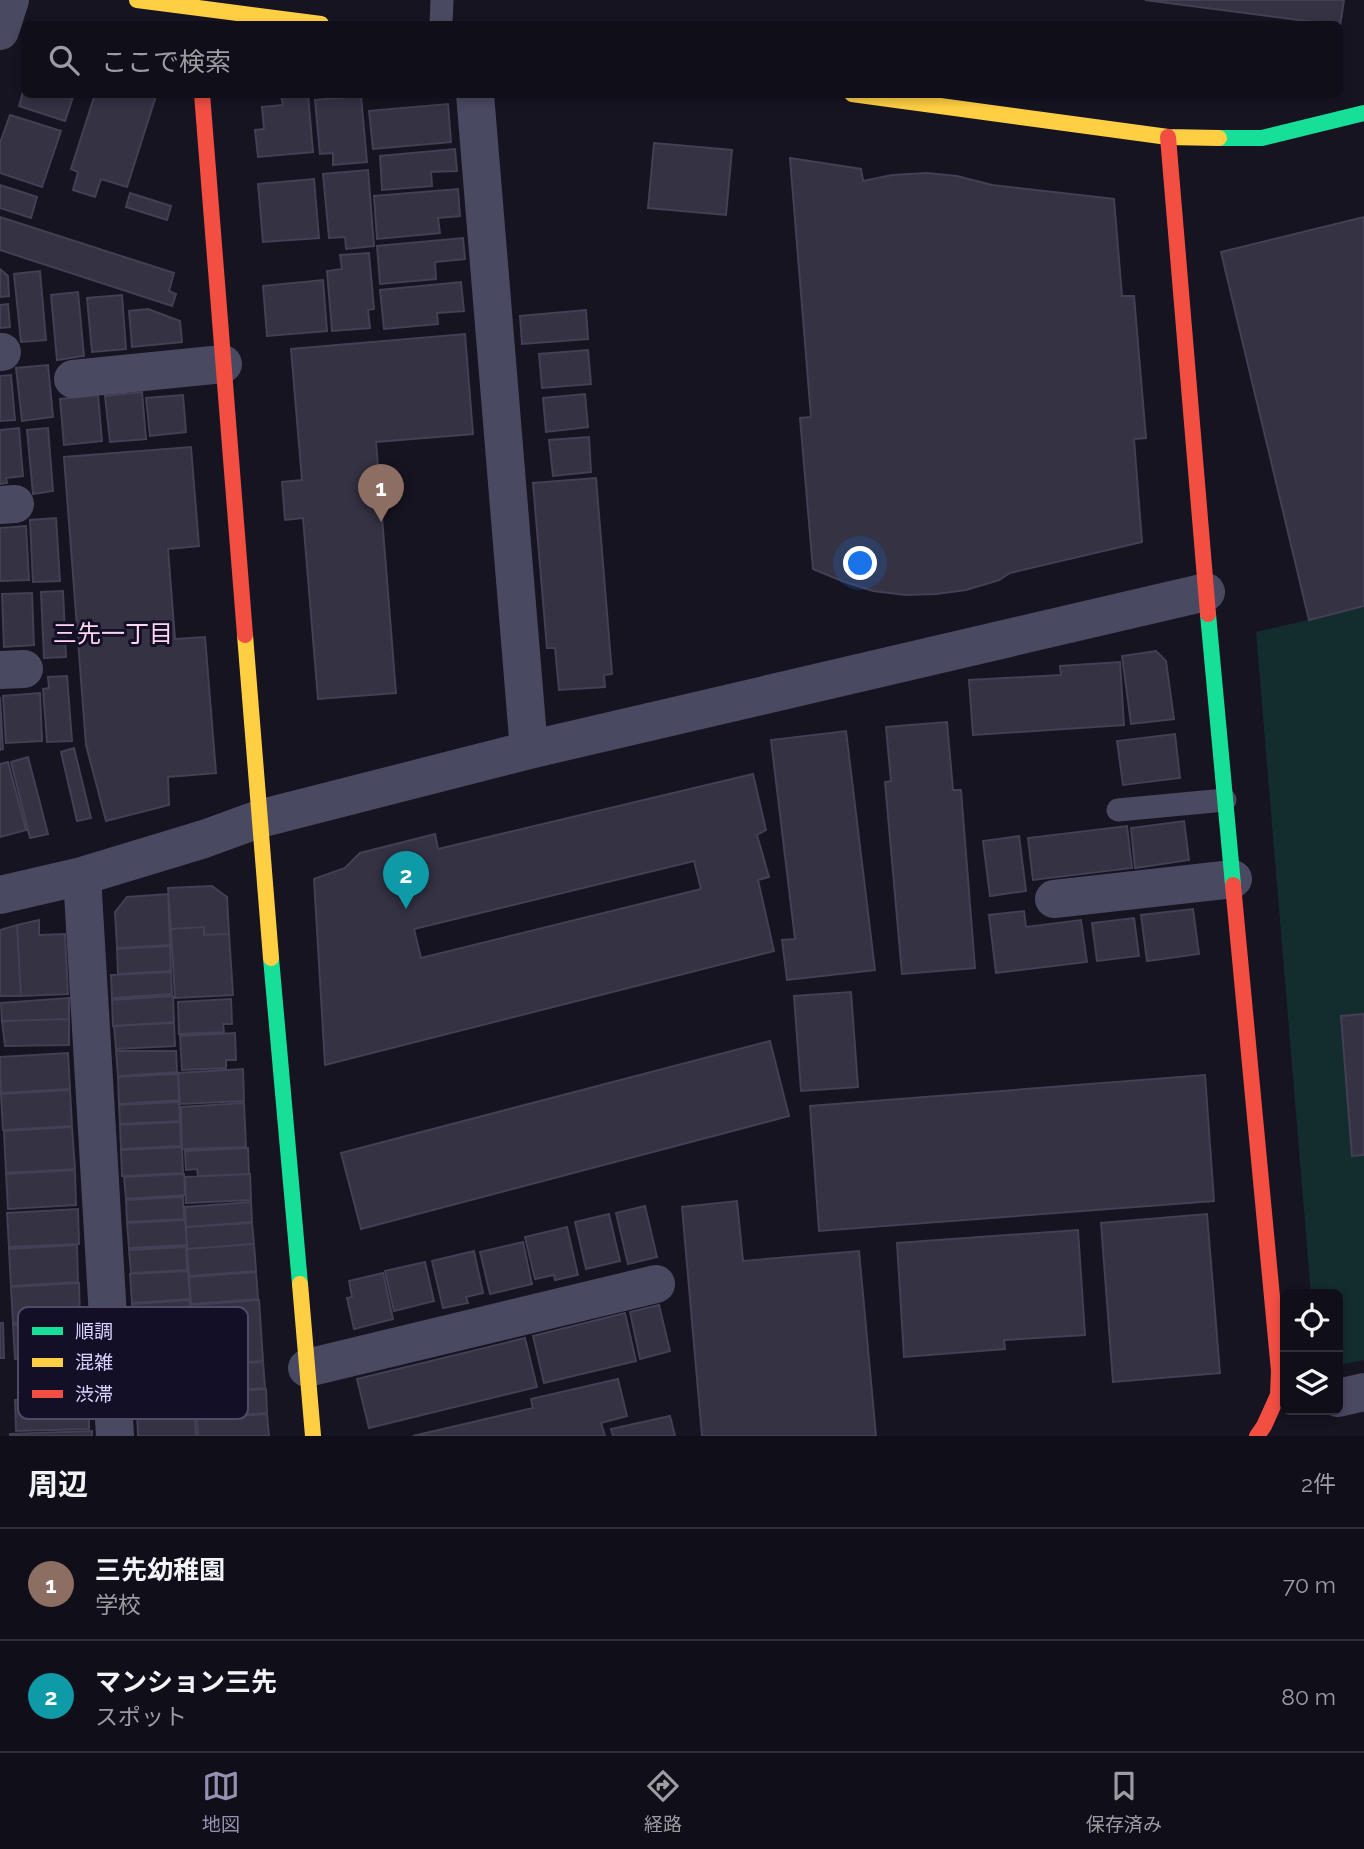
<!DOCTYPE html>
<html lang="ja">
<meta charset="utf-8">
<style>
body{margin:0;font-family:Raleway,"Noto Sans JP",sans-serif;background:#191822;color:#f1f3f6}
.controls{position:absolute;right:21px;bottom:21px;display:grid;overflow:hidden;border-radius:10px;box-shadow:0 4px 10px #0003}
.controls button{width:63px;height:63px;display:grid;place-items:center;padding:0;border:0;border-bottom:2px solid #302f38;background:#100f19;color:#f1f3f6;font:35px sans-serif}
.you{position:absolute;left:861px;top:564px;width:24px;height:24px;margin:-18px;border:5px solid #fff;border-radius:50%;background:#1a73e8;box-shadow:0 0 0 10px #1a73e833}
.badge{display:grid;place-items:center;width:46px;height:46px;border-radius:50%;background:#9591b1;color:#fff;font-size:23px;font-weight:700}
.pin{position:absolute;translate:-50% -58px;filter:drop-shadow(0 2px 4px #0008)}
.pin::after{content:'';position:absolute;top:37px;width:24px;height:21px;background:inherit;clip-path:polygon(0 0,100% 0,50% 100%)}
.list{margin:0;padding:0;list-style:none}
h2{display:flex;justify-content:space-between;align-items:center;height:91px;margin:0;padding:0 28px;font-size:30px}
h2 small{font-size:23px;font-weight:400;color:#9c9ca2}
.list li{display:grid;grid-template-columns:46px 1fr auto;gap:21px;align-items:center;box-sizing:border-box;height:112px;padding:0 28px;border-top:2px solid #302f38}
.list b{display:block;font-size:26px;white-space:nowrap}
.list p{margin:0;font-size:23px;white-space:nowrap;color:#9c9ca2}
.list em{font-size:23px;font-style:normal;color:#9c9ca2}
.icon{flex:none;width:38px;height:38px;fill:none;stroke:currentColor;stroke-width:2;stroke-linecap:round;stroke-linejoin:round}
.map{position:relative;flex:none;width:1364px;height:1436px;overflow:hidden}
.search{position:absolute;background:#100f19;box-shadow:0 4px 10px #0003;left:21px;right:21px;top:21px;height:77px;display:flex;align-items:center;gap:18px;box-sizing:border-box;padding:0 24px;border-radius:10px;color:#9c9ca2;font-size:26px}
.sheet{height:315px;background:#100f19}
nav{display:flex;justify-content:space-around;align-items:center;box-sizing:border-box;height:98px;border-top:2px solid #302f38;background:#100f19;font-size:19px;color:#9c9ca2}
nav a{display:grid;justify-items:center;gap:4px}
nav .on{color:#9591b1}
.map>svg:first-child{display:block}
.green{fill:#132c2d}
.building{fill:#343243;stroke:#433f54;stroke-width:2;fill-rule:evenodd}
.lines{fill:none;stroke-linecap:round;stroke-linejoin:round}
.lane{stroke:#4a4962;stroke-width:23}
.street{stroke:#4a4962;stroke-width:38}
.fast{stroke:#16e098;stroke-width:16}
.slow{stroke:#ffcf43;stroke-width:16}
.jam{stroke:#f24e42;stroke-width:16}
.labels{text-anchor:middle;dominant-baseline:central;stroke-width:6;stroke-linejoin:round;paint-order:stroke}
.neighbourhood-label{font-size:24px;fill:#ffd6f0;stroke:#130f26}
.key{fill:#130f26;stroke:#4e4a67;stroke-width:2}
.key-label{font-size:19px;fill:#d9d4ff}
</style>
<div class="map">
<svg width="1364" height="1436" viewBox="0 0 1364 1436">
<rect width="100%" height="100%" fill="#161421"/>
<path class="green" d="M 1364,607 L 1364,1360 L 1340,1365 L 1338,1364 L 1338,1294 L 1311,1294 L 1256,632 Z"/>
<path class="building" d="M 1145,0 L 1344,0 L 1340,26 L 1340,24 L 1329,24 Z
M 24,88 L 24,94 L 74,94 L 65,121 L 19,106 Z
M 95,94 L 156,96 L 127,187 L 101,179 L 95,197 L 73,190 L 78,172 L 71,169 Z
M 308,94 L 313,152 L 258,157 L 255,130 L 264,129 L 262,107 L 283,105 L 281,95 Z
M 361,96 L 367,162 L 333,165 L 333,153 L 320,154 L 315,100 Z
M 448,104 L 451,142 L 373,149 L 369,111 Z
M 10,115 L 61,131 L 42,187 L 0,173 L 0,143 Z
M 654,143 L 732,150 L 726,215 L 648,208 Z
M 455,149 L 457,171 L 431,172 L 432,186 L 382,190 L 380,156 Z
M 790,158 L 861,169 L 863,181 L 892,175 L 927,173 L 957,176 L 992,185 L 1114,199 L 1122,296 L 1134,296 L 1146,438 L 1134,439 L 1142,542 L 1010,573 L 999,580 L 966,590 L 936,594 L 906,595 L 873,591 L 842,581 L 813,569 L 800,418 L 811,417 Z
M 368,170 L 374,246 L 346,249 L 345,237 L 329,238 L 323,174 Z
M 314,179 L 319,238 L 263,242 L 258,184 Z
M 0,185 L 37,197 L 31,218 L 0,208 Z
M 458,189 L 460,216 L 438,218 L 440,233 L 377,239 L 374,196 Z
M 130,193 L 171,206 L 167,220 L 126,207 Z
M 0,217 L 174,273 L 169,291 L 176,294 L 172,306 L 0,250 Z
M 1364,217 L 1364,606 L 1309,620 L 1221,252 Z
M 463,238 L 465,259 L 435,262 L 436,279 L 380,284 L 377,246 Z
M 369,253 L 374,309 L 368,310 L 370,328 L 332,331 L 327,271 L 342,269 L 340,255 Z
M 0,269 L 8,276 L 9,296 L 0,297 Z
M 40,271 L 46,340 L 21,342 L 14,274 Z
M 323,280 L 327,331 L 267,336 L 263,286 Z
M 461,282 L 464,311 L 437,313 L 438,324 L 384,329 L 380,290 Z
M 78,292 L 84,356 L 57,360 L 51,295 Z
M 122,295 L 126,349 L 92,352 L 87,298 Z
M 8,304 L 10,327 L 0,328 L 0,305 Z
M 148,309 L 180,321 L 182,342 L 132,347 L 129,311 Z
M 586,310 L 588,339 L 522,344 L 520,316 Z
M 465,334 L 473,434 L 376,442 L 396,693 L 318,699 L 303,518 L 285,520 L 282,482 L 302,480 L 291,349 Z
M 588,350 L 591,384 L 542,388 L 539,354 Z
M 48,365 L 53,417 L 22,421 L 16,368 Z
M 11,375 L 15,420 L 0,421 L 0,376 Z
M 142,392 L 146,439 L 110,442 L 105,396 Z
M 585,394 L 588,427 L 546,432 L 543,398 Z
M 98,395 L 102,441 L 64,445 L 60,399 Z
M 183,395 L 186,432 L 150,436 L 146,398 Z
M 19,428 L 23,476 L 6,478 L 7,483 L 0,484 L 0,430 Z
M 48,428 L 53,491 L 33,494 L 27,430 Z
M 589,437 L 591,472 L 553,476 L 549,440 Z
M 191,447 L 199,546 L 168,549 L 175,639 L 205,637 L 216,773 L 168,777 L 169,805 L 106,821 L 86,745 L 64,457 Z
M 596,478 L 612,674 L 604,675 L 605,687 L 559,690 L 555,648 L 547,648 L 533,483 Z
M 56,518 L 60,581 L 33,582 L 30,520 Z
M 26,526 L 29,580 L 0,581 L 0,528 Z
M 63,591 L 66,657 L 44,658 L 41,592 Z
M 32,593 L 34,645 L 4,647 L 2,594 Z
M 1156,651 L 1166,661 L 1174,719 L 1131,724 L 1122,656 Z
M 1120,662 L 1124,725 L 973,735 L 969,680 L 1061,675 L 1060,666 Z
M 67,676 L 72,741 L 47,742 L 43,689 L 49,688 L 48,677 Z
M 40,693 L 42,741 L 6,743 L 3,696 Z
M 0,697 L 3,749 L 0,750 Z
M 947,722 L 953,790 L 961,790 L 975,968 L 902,974 L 885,782 L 891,781 L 886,727 Z
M 846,731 L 875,970 L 787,980 L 782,940 L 795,939 L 771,740 Z
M 1175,734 L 1180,778 L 1123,785 L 1117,741 Z
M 74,748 L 91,818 L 77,821 L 61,752 Z
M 28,757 L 48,834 L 30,838 L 11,762 Z
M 8,762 L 26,830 L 0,837 L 0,764 Z
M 753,774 L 766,830 L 757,835 L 769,877 L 758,880 L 774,951 L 325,1065 L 314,879 L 345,868 L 360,853 L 435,834 L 438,849 ZM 694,861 L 701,889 L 421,958 L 414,929 Z
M 1184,821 L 1189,860 L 1135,868 L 1131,828 Z
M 1127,826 L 1132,868 L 1033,880 L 1028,838 Z
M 1019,836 L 1026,891 L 990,896 L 983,841 Z
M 212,886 L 227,897 L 229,934 L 204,935 L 204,927 L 171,929 L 168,888 Z
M 168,894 L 170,945 L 117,948 L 115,912 L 127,897 Z
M 1193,909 L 1199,954 L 1147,961 L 1141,915 Z
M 1024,911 L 1026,927 L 1081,920 L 1087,962 L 996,973 L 989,915 Z
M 1134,918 L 1139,956 L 1097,961 L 1092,923 Z
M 39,920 L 39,935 L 65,934 L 68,994 L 21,996 L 17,925 Z
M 17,925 L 21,996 L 0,996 L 0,930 Z
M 204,927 L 204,935 L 229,934 L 233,995 L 175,998 L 171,929 Z
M 170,946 L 171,971 L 118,974 L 117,949 Z
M 171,972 L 172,994 L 112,998 L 111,975 Z
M 851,992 L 858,1087 L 801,1091 L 794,996 Z
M 173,996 L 174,1022 L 113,1026 L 112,1000 Z
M 69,998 L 69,1019 L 2,1021 L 1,1003 Z
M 231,999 L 232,1024 L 223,1024 L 224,1032 L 179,1034 L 178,1002 Z
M 1364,1014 L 1364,1155 L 1352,1156 L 1341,1016 Z
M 69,1019 L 69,1045 L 5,1046 L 2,1021 Z
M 174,1023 L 175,1046 L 116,1049 L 114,1026 Z
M 235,1033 L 236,1060 L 226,1060 L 226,1068 L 182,1070 L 180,1036 Z
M 770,1041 L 789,1116 L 361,1229 L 341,1153 Z
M 116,1051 L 176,1051 L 177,1072 L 118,1076 Z
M 68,1053 L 70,1089 L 1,1093 L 0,1057 Z
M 243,1069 L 244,1101 L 180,1104 L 178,1073 Z
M 178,1074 L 179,1100 L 119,1104 L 118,1077 Z
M 1205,1075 L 1214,1201 L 819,1231 L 810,1106 Z
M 70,1090 L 72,1126 L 3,1130 L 1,1094 Z
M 179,1102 L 180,1121 L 120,1124 L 119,1105 Z
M 244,1103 L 246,1147 L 182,1149 L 181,1107 Z
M 180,1122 L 181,1146 L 121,1149 L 120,1125 Z
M 72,1127 L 75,1169 L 6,1173 L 4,1131 Z
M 182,1147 L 183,1173 L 122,1176 L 121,1150 Z
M 248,1148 L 249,1174 L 198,1176 L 197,1169 L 186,1170 L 185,1151 Z
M 75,1170 L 76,1205 L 8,1209 L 6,1174 Z
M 184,1174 L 185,1195 L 126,1199 L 124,1177 Z
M 250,1174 L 251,1200 L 186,1203 L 185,1177 Z
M 183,1197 L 184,1219 L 127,1222 L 126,1200 Z
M 737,1201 L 743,1261 L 859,1251 L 876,1436 L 702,1436 L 682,1207 Z
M 251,1202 L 252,1222 L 186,1227 L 185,1207 Z
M 645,1206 L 657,1257 L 628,1264 L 616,1213 Z
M 78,1209 L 79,1244 L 9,1247 L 7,1213 Z
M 609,1214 L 620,1261 L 586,1269 L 575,1222 Z
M 1207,1214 L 1220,1373 L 1113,1382 L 1101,1223 Z
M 185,1220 L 187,1245 L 129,1248 L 127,1223 Z
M 252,1223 L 254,1244 L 187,1249 L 186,1227 Z
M 567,1227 L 578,1275 L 555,1280 L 554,1275 L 535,1279 L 525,1237 Z
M 1078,1230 L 1085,1335 L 1004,1340 L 1005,1349 L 904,1357 L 897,1243 Z
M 523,1242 L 532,1284 L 490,1294 L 480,1252 Z
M 254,1244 L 256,1271 L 189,1276 L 187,1249 Z
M 77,1245 L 78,1282 L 11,1286 L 9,1249 Z
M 186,1247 L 187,1270 L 131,1273 L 129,1250 Z
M 474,1251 L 483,1293 L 466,1297 L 468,1303 L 443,1308 L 432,1261 Z
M 425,1262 L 434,1301 L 394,1311 L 385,1271 Z
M 188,1271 L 190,1299 L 132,1303 L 130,1274 Z
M 256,1272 L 258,1299 L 191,1304 L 189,1277 Z
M 383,1273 L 393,1319 L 354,1329 L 347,1298 L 352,1297 L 349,1281 Z
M 79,1283 L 80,1320 L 13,1323 L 11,1287 Z
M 190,1300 L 191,1324 L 133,1328 L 132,1304 Z
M 259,1300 L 263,1361 L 195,1365 L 191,1305 Z
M 659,1305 L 670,1351 L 640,1359 L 630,1312 Z
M 625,1313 L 636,1361 L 544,1383 L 533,1336 Z
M 80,1320 L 82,1356 L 15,1359 L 13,1325 Z
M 0,1323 L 3,1323 L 4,1358 L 0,1358 Z
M 525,1338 L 537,1387 L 369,1428 L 357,1379 Z
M 263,1362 L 265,1388 L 197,1393 L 195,1366 Z
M 618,1379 L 627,1416 L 601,1423 L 605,1436 L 413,1436 L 533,1408 L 531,1399 Z
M 266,1389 L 267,1413 L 214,1417 L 212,1393 Z
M 89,1397 L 89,1429 L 16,1431 L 15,1400 Z
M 194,1406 L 196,1436 L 138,1436 L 137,1410 Z
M 267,1414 L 269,1436 L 198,1436 L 197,1419 Z
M 670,1416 L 675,1436 L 613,1436 L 611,1429 Z
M 92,1431 L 92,1436 L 10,1436 L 10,1434 Z"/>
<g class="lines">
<path class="lane" d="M 441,24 L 442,0
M 1118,810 L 1225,800"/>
<path class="street" d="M 0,31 L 10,0
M 475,94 L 529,750
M 0,352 L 2,352
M 73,379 L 223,364
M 0,505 L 15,504
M 0,670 L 24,669
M 82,876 L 115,1436
M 0,895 L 82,876 L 204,839 L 259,819 L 529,750 L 1206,592
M 1054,899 L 1233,879
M 307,1368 L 656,1284
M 1338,1398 L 1364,1392"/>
<path class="fast" d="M 1219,138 L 1262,138 L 1364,113
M 1208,614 L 1233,885
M 271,958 L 300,1284"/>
<path class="slow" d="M 137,0 L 321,24
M 852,94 L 1168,137 L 1219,138
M 245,635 L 271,958
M 300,1284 L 313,1436"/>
<path class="jam" d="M 202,94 L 245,635
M 1168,137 L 1208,614
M 1233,885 L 1279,1371 L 1278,1395 L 1264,1426 L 1257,1436"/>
</g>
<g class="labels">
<g class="neighbourhood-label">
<text x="113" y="633">三先一丁目</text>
</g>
</g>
<rect x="18" y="1307" width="230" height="112" rx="10" class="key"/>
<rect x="32" y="1327" width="31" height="8" fill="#16e098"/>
<rect x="32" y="1358" width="31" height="9" fill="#ffcf43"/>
<rect x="32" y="1390" width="31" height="8" fill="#f24e42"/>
<g class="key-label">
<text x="75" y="1338">順調</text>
<text x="75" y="1369">混雑</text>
<text x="75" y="1401">渋滞</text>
</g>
</svg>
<div class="controls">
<button><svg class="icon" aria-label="locate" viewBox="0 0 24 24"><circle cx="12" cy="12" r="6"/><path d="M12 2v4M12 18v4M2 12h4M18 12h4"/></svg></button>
<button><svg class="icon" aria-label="layers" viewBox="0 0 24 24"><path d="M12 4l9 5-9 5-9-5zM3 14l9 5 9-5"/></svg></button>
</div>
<div class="you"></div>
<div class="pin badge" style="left:381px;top:522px;background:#8d6e63">1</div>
<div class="pin badge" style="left:406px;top:909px;background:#0f9aa8">2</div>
<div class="search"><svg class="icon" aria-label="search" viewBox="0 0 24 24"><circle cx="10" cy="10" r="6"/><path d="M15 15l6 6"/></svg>ここで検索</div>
</div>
<section class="sheet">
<h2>周辺<small>2件</small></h2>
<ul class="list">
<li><span class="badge" style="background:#8d6e63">1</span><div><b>三先幼稚園</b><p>学校</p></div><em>70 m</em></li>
<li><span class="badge" style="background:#0f9aa8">2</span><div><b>マンション三先</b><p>スポット</p></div><em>80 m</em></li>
</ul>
</section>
<nav>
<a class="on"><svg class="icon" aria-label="map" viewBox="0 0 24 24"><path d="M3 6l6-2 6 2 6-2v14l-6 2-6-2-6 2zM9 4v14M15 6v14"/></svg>地図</a>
<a><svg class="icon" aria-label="directions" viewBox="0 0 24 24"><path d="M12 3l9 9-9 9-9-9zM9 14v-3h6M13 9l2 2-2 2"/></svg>経路</a>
<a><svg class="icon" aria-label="saved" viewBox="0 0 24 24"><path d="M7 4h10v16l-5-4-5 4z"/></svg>保存済み</a>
</nav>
